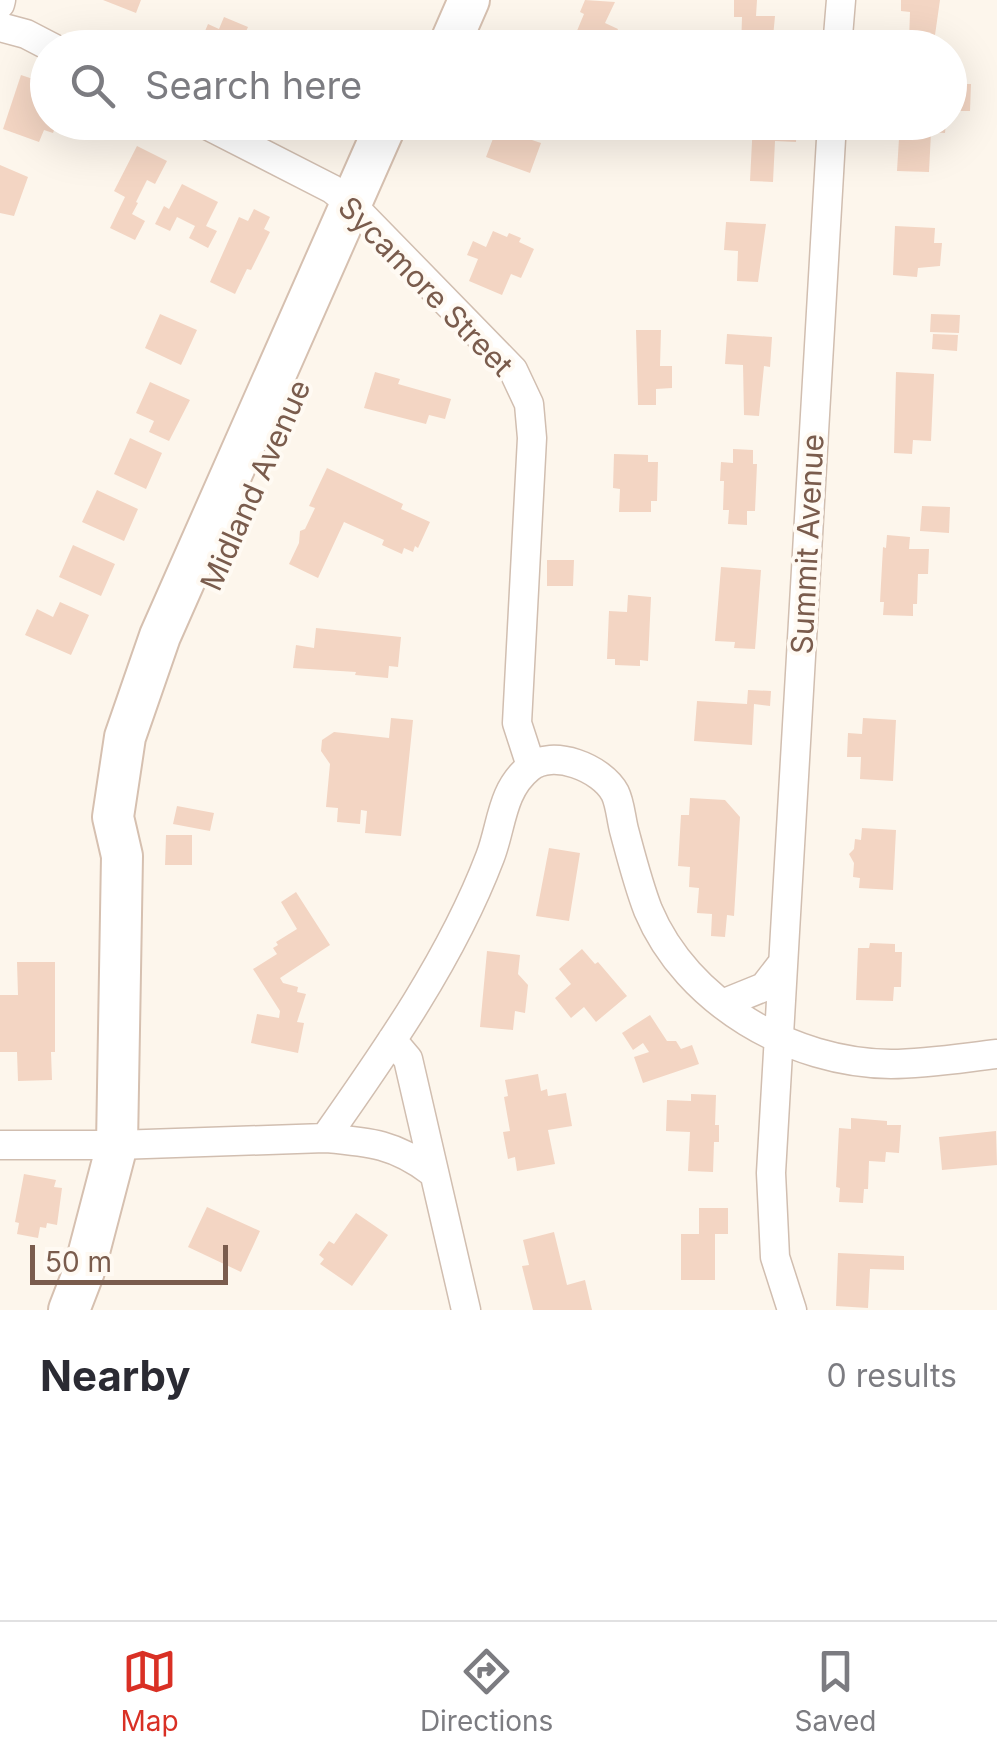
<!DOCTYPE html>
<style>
body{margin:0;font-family:Inter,sans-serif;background:#f2f2f3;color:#2b2b33}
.scale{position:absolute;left:30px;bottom:25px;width:198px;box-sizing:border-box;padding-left:10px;border:5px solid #7a5c4d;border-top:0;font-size:28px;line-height:35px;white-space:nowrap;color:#7a5c4d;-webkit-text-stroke:8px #fffaf3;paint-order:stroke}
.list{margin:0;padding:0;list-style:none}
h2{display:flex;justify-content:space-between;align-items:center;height:130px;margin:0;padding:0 40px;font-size:42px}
h2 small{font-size:32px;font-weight:400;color:#7c7c81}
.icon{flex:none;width:55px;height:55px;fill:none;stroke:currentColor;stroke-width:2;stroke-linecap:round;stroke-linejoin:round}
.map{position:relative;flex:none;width:997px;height:1310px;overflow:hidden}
.search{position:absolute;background:#fff;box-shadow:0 10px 40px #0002;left:30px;right:30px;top:30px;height:110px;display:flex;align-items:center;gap:25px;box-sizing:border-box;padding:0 35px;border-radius:55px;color:#7c7c81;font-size:38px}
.sheet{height:310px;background:#fff}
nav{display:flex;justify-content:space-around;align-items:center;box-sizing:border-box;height:140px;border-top:2px solid #e1e1e2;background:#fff;font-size:28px;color:#7c7c81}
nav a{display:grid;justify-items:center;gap:5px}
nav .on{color:#d93025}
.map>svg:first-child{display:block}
.building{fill:#f3d5c3}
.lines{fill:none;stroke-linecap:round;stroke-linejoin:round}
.street-casing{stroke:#d1beb0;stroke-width:31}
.secondary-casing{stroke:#d6c0b0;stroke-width:44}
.street{stroke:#fff;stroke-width:28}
.secondary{stroke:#fff;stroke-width:40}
.labels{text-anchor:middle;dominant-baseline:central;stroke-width:8;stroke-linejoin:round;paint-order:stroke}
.street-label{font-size:30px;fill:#7a5c4d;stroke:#fffaf3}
</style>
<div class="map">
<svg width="997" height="1310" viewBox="0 0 997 1310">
<rect width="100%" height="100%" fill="#fdf6ec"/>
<path class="building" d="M 103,0 L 141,0 L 136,13 Z
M 585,0 L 615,2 L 605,23 L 618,29 L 610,48 L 575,48 L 578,40 L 574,38 L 584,14 L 580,12 Z
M 734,0 L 757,0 L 756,16 L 775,16 L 772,48 L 741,48 L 742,17 L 734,17 Z
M 901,0 L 940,0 L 934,42 L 909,41 L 910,12 L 901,11 Z
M 224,17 L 248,27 L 243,38 L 249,41 L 247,48 L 198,48 L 208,24 L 219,29 Z
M 21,75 L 48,84 L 48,122 L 57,122 L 53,133 L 44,130 L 39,142 L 3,129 Z
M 955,84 L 971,84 L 970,111 L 954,111 Z
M 503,122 L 520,122 L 518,130 L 528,134 L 526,138 L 541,143 L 530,173 L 486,157 L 497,128 L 500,129 Z
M 753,122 L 797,122 L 796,142 L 775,141 L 773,182 L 750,181 Z
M 900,122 L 946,122 L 945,133 L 931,132 L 929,172 L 897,171 Z
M 137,146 L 167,161 L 155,184 L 147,180 L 136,202 L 138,203 L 132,214 L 145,221 L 135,240 L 110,228 L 125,197 L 114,191 Z
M 0,165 L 28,177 L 14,216 L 0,213 Z
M 182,184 L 218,202 L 206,226 L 217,231 L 208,248 L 189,238 L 195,226 L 177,217 L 170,231 L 155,224 L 164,206 L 169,209 Z
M 254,209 L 270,217 L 264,229 L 270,232 L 251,270 L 247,269 L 235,294 L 210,282 L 239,217 L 248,221 Z
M 726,222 L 766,224 L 758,282 L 737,281 L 738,251 L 724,250 Z
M 895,226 L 935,228 L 934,243 L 942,243 L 940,266 L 918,268 L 917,277 L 893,275 Z
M 493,231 L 507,237 L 509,233 L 521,238 L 519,242 L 534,249 L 521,278 L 511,274 L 502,295 L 469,281 L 478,259 L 467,255 L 473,241 L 486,247 Z
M 160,314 L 197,330 L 181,365 L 145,348 Z
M 931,314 L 960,315 L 959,333 L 930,332 Z
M 636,330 L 661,330 L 660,366 L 672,366 L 672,388 L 656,389 L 656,405 L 638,405 Z
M 727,334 L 772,337 L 770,367 L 764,366 L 759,416 L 744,415 L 743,365 L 725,364 Z
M 933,334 L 958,335 L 957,351 L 932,349 Z
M 375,372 L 400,379 L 398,384 L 451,399 L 445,419 L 429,415 L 426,424 L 364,408 Z
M 896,372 L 934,374 L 931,441 L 913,440 L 912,454 L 894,453 Z
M 150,382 L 190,400 L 169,441 L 149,432 L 154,421 L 136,413 Z
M 130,438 L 162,453 L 146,489 L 114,474 Z
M 733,449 L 753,450 L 753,464 L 757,464 L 755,511 L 747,511 L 747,525 L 728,524 L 729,510 L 723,510 L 724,481 L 720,481 L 721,462 L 733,463 Z
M 614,454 L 648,455 L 648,462 L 658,462 L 657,501 L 651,501 L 651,512 L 619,512 L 620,489 L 613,488 Z
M 327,468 L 403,504 L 401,509 L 430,522 L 418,548 L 415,546 L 413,552 L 404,548 L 402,554 L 382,545 L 384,540 L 344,522 L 318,578 L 289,564 L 299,543 L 300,531 L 305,529 L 315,508 L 309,506 Z
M 97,490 L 138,509 L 124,541 L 82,522 Z
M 922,506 L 950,507 L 949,533 L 920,531 Z
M 887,535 L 910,537 L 909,549 L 929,549 L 928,574 L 918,574 L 917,604 L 913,604 L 913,616 L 883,615 L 884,602 L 880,602 L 883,547 L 886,548 Z
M 73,545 L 115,564 L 101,596 L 59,577 Z
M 547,560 L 574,560 L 573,586 L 547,586 Z
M 721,567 L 761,570 L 755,649 L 734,648 L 735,642 L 715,641 Z
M 628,595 L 651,597 L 648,661 L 640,660 L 640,666 L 615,665 L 615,659 L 607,659 L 609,611 L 627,612 Z
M 60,602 L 89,615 L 71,655 L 25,635 L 37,609 L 53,617 Z
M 316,628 L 401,637 L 398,667 L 389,666 L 388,678 L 355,675 L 356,672 L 293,668 L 296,645 L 314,648 Z
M 748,690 L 771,691 L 770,706 L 754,704 L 752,745 L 694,741 L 697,701 L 747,704 Z
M 391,718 L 413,720 L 401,836 L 365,833 L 367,811 L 361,810 L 360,824 L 337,822 L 338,808 L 326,807 L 330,764 L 321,751 L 322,740 L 334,732 L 389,738 Z
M 863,718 L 896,720 L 893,781 L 860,779 L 861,757 L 847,757 L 848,733 L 862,734 Z
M 690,798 L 725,800 L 740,817 L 734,916 L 727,915 L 725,937 L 711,936 L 712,914 L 697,913 L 699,888 L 689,887 L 690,867 L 678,866 L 681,815 L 689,815 Z
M 177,806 L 214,813 L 210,831 L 173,824 Z
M 862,828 L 896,830 L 893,890 L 859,888 L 860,878 L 853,877 L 854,863 L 849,854 L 854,849 L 855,839 L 861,840 Z
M 166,835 L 192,835 L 192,865 L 165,865 Z
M 549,848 L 580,853 L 569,921 L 536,916 Z
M 296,892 L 330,945 L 280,978 L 283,983 L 298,987 L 297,992 L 306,994 L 297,1022 L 304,1023 L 298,1053 L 251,1043 L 257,1014 L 279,1018 L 280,1011 L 253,969 L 277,954 L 273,948 L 278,945 L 276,942 L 297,929 L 281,902 Z
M 870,943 L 895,944 L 895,952 L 902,952 L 901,987 L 894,987 L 893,1001 L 856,1000 L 858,948 L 869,948 Z
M 582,949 L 595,964 L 598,962 L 627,996 L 596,1022 L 584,1007 L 571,1018 L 555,998 L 571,984 L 559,969 Z
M 487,951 L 520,955 L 518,974 L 528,985 L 525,1013 L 515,1011 L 513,1030 L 480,1027 Z
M 17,962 L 55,962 L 55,1052 L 51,1052 L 52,1080 L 18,1081 L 17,1052 L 0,1052 L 0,995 L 18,995 Z
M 650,1015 L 667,1041 L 676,1041 L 681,1049 L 692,1045 L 699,1064 L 643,1083 L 634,1057 L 649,1052 L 643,1043 L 633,1050 L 622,1033 Z
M 538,1074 L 541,1091 L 547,1089 L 548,1096 L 566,1093 L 572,1126 L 548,1130 L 555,1164 L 517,1171 L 515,1157 L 508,1159 L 503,1132 L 510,1131 L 504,1097 L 508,1096 L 505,1080 Z
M 691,1094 L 716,1095 L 715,1125 L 719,1125 L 719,1142 L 714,1142 L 713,1172 L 688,1171 L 690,1132 L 666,1131 L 667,1100 L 691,1101 Z
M 851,1118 L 887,1121 L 887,1125 L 901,1125 L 899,1153 L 886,1152 L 885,1162 L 869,1161 L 868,1189 L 864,1189 L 863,1203 L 839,1202 L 840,1188 L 836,1187 L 839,1128 L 851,1129 Z
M 996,1131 L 997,1165 L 942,1170 L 939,1137 Z
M 24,1174 L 56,1180 L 54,1187 L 62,1188 L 57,1225 L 47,1223 L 46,1228 L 40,1227 L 38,1238 L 17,1234 L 19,1223 L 15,1222 Z
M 207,1207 L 260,1231 L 241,1272 L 188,1247 Z
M 699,1208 L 728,1208 L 728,1234 L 715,1234 L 715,1280 L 681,1280 L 681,1234 L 699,1234 Z
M 356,1213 L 388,1235 L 352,1286 L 320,1264 L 324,1259 L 319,1255 L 329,1241 L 334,1244 Z
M 554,1232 L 567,1285 L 585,1280 L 592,1310 L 533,1310 L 522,1266 L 529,1265 L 523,1240 Z
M 838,1253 L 904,1256 L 904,1270 L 870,1269 L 868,1308 L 836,1306 Z"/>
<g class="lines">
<defs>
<path id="street" d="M 0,4 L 1,0
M 0,27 L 26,34 L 53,48
M 837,48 L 841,0
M 201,122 L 332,189 L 352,205 L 513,370 L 529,404 L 532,438 L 517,723 L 531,766
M 722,1004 L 764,987 L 781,965
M 392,1040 L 408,1059 L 466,1310
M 325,1138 C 370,1142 395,1144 432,1172
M 0,1145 L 117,1145 L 325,1138 C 387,1050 452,957 490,857 C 502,826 501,791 529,768 C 552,748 602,768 615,793 C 620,803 621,818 624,830 C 631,856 638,884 648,910 C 687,1003 792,1063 891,1064 C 926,1064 962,1058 997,1054
M 792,1310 L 775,1257 L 771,1173 L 832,122"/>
<path id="secondary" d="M 448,48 L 469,0
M 69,1310 L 84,1271 L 117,1145 L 122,856 L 113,817 L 125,737 L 160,636 L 387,122"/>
</defs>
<use href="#street" class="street-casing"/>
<use href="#secondary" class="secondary-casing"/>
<use href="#street" class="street"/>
<use href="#secondary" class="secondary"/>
</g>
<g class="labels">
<g class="street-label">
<text transform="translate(426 286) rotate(46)">Sycamore Street</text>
<text transform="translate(255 485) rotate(-66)">Midland Avenue</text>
<text transform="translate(807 544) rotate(-87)">Summit Avenue</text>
</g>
</g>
</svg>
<div class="scale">50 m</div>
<div class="search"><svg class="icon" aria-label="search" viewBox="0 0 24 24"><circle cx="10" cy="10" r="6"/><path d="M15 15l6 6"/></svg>Search here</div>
</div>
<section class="sheet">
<h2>Nearby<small>0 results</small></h2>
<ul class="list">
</ul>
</section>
<nav>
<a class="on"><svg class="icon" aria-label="map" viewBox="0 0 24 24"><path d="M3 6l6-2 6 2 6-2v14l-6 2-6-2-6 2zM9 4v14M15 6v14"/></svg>Map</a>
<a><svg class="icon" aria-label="directions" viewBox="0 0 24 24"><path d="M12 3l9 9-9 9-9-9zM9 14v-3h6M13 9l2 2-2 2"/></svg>Directions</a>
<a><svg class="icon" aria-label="saved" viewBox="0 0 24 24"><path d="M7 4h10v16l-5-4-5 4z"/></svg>Saved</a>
</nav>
